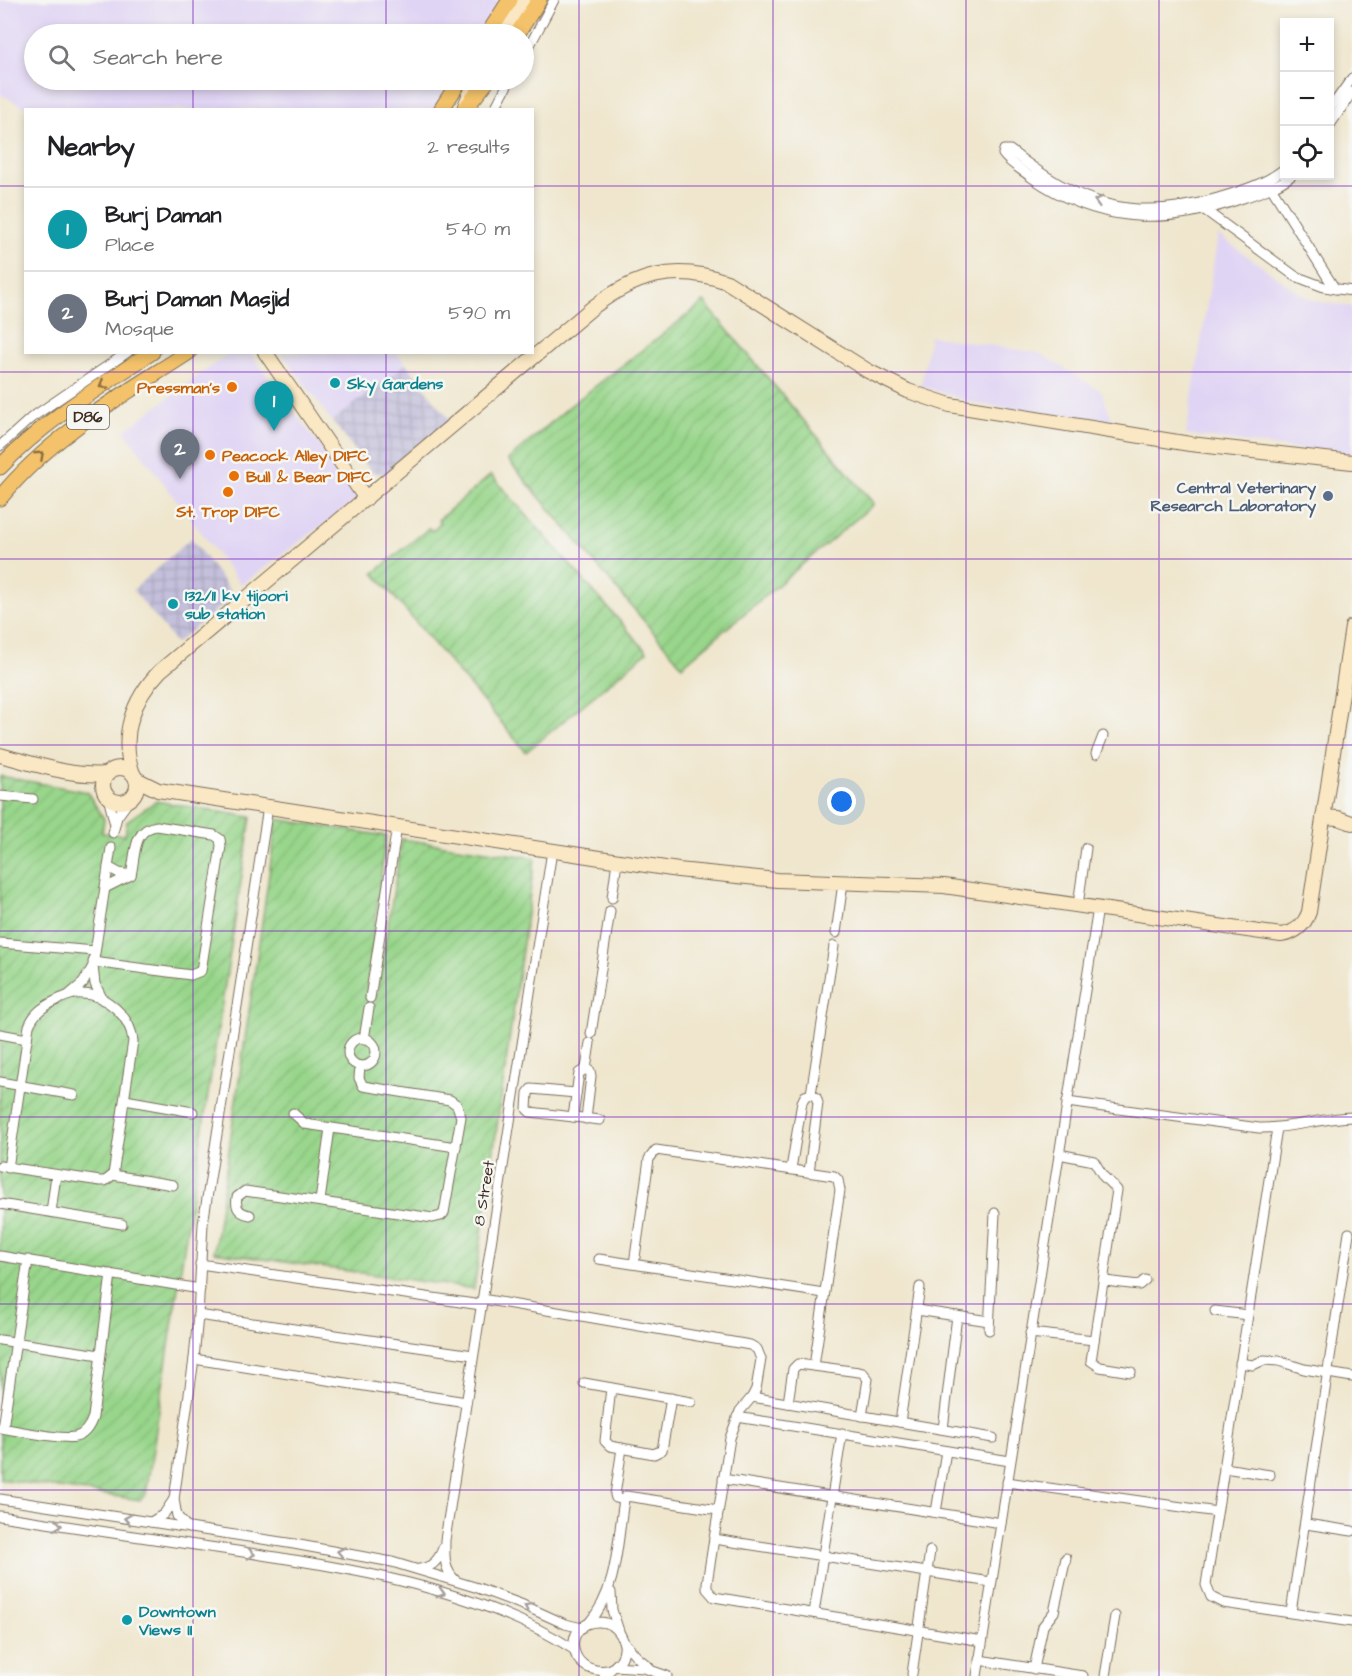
<!DOCTYPE html>
<meta charset="utf-8">
<style>
body{margin:0;font-family:"Architects Daughter",sans-serif;background:#f2f2f2;color:#202124}
.controls{position:absolute;right:18px;top:18px;display:grid;overflow:hidden;border-radius:0px;box-shadow:0 3px 9px #0003}
.controls button{width:54px;height:54px;display:grid;place-items:center;padding:0;border:0;border-bottom:2px solid #e0e0e0;background:#fff;color:#202124;font:30px sans-serif}
.you{position:absolute;left:842px;top:802px;width:21px;height:21px;margin:-15px;border:4px solid #fff;border-radius:50%;background:#1a73e8;box-shadow:0 0 0 9px #1a73e833}
.badge{display:grid;place-items:center;width:39px;height:39px;border-radius:50%;background:#2563eb;color:#fff;font-size:20px;font-weight:700}
.pin{position:absolute;translate:-50% -50px;filter:drop-shadow(0 2px 3px #0008)}
.pin::after{content:'';position:absolute;top:32px;width:21px;height:18px;background:inherit;clip-path:polygon(0 0,100% 0,50% 100%)}
.list{margin:0;padding:0;list-style:none}
h2{display:flex;justify-content:space-between;align-items:center;height:78px;margin:0;padding:0 24px;font-size:26px}
h2 small{font-size:20px;font-weight:400;color:#757577}
.list li{display:grid;grid-template-columns:39px 1fr auto;gap:18px;align-items:center;box-sizing:border-box;height:84px;padding:0 24px;border-top:2px solid #e0e0e0}
.list b{display:block;font-size:22px;white-space:nowrap}
.list p{margin:0;font-size:20px;white-space:nowrap;color:#757577}
.list em{font-size:20px;font-style:normal;color:#757577}
.icon{flex:none;width:33px;height:33px;fill:none;stroke:currentColor;stroke-width:2;stroke-linecap:round;stroke-linejoin:round}
.map{position:relative;flex:none;width:1352px;height:1676px;overflow:hidden}
.search{position:absolute;background:#fff;box-shadow:0 3px 9px #0003;left:24px;top:24px;width:510px;height:66px;display:flex;align-items:center;gap:15px;box-sizing:border-box;padding:0 21px;border-radius:33px;color:#757577;font-size:22px}
.panel{position:absolute;background:#fff;box-shadow:0 3px 9px #0003;left:24px;top:108px;width:510px;height:246px;border-radius:0px}
.map>svg:first-child{display:block}
.built{fill:#e0d4f4}
.industrial{fill:url(#industrial-grid)}
.garden{fill:url(#garden-furrows);stroke:#6a8054;stroke-width:1.5}
.lines{fill:none;stroke-linecap:round;stroke-linejoin:round}
.street-casing{stroke:#7a6c5b;stroke-width:11}
.secondary-casing{stroke:#7a6c5b;stroke-width:16}
.primary-casing{stroke:#7a6c5b;stroke-width:17}
.street{stroke:#fff;stroke-width:9}
.secondary{stroke:#fae7c3;stroke-width:14}
.primary{stroke:#f3c26a;stroke-width:15}
.oneway{stroke:#a79f9a}
.oneway2{stroke:#8e6e40}
.grid{fill:none;stroke:#7b2cbf;stroke-width:1.5;stroke-opacity:0.55}
.culture-dot{fill:#0f9aa8;stroke:#f6f6f2;stroke-width:2}
.food-dot{fill:#e8710a;stroke:#f6f6f2;stroke-width:2}
.service-dot{fill:#5c6f8a;stroke:#f6f6f2;stroke-width:2}
.labels{text-anchor:middle;stroke-width:5;stroke-linejoin:round;paint-order:stroke}
.shield{fill:#f6f6f2;stroke:#73675e;stroke-width:1.5}
.shield-label{font-size:15px;font-weight:bold;fill:#3b2a1e}
.culture-label{font-size:16px;font-weight:bold;fill:#0d838f;stroke:#f6f6f2;text-anchor:start}
.food-label{font-size:16px;font-weight:bold;fill:#c56008;stroke:#f6f6f2;text-anchor:start}
.service-label{font-size:16px;font-weight:bold;fill:#4e5e75;stroke:#f6f6f2;text-anchor:end}
.street-label{font-size:16px;fill:#3b2a1e;stroke:#f6f6f2}
</style>
<div class="map">
<svg width="1352" height="1676" viewBox="0 0 1352 1676">
<defs>
<pattern id="industrial-grid" width="8" height="8" patternUnits="userSpaceOnUse" patternTransform="scale(1.5)"><rect width="8" height="8" fill="#c4c0db"/><path d="M0 4h8M4 0v8" fill="none" stroke="#a9a5bc"/></pattern>
<pattern id="garden-furrows" width="10" height="10" patternUnits="userSpaceOnUse" patternTransform="scale(1.5)"><rect width="10" height="10" fill="#98d68b"/><path d="M-1 1l2-2M0 10L10 0M9 11l2-2" fill="none" stroke="#84b878"/></pattern>
</defs>
<rect width="100%" height="100%" fill="#f6f6f2"/>
<filter id="ink" filterUnits="userSpaceOnUse"><feTurbulence type="fractalNoise" baseFrequency=".0167" numOctaves="2"/><feDisplacementMap in="SourceGraphic" scale="12" xChannelSelector="R" yChannelSelector="G"/><feConvolveMatrix kernelMatrix="1 2 1 2 8 2 1 2 1" color-interpolation-filters="sRGB"/></filter>
<filter id="wash" filterUnits="userSpaceOnUse"><feTurbulence type="fractalNoise" baseFrequency=".008" numOctaves="4" result="noise"/><feDisplacementMap in="SourceGraphic" scale="24" xChannelSelector="R" yChannelSelector="G"/><feGaussianBlur stdDeviation="1.35" result="paint"/><feColorMatrix in="noise" values="0 0 0 0 0 0 0 0 0 0 0 0 0 0 0 0 0 1.4 0 .05"/><feComposite in="paint" operator="in"/></filter>
<g filter="url(#wash)">
<rect width="100%" height="100%" fill="#efe6cd"/>
<g class="built">
<path d="M 0,0 L 520,0 L 498,34 L 34,34 L 34,80 L 469,80 L 449,110 L 28,109 L 0,94 Z"/>
<path d="M 1218,235 L 1302,295 L 1315,301 L 1352,307 L 1352,456 L 1186,435 Z"/>
<path d="M 930,336 L 1039,353 L 1101,391 L 1113,422 L 977,404 L 921,386 Z"/>
<path d="M 229,353 L 250,353 L 359,498 L 241,585 L 124,431 Z"/>
<path d="M 282,353 L 397,353 L 406,364 L 332,421 Z"/>
</g>
<g class="industrial">
<path d="M 406,364 L 452,423 L 386,474 L 372,472 L 332,421 Z"/>
<path d="M 191,538 L 234,596 L 176,643 L 133,590 Z"/>
</g>
<g class="garden">
<path d="M 704,302 L 874,504 L 682,666 L 508,460 L 570,406 Z"/>
<path d="M 491,475 L 647,652 L 526,752 L 374,573 L 429,528 L 432,531 L 440,523 L 438,520 Z"/>
<path d="M 0,776 L 87,792 L 104,819 L 102,833 L 125,835 L 127,821 L 156,801 L 251,817 L 146,1494 L 140,1500 L 0,1479 Z"/>
<path d="M 277,819 L 386,836 L 366,998 L 376,998 L 402,839 L 535,858 L 474,1289 L 214,1252 Z"/>
</g>
</g>
<g filter="url(#ink)">
<g class="lines">
<g class="street-casing">
<g id="street">
<path d="M 524,56 L 554,0"/>
<path d="M 1330,109 L 1352,78"/>
<path d="M 494,110 L 510,80"/>
<path d="M 1330,125 L 1352,92"/>
<path d="M 1284,169 C 1265,184 1241,191 1218,198 C 1131,224 1078,204 1010,150 L 1004,150 L 1003,154 C 1009,163 1022,170 1031,177 C 1097,223 1163,226 1237,200 C 1255,194 1275,188 1291,176"/>
<path d="M 1269,184 L 1335,289"/>
<path d="M 1202,208 L 1295,276 L 1324,287 L 1352,291"/>
<path d="M 0,446 L 31,418 L 128,352"/>
<path d="M 1096,754 L 1103,736"/>
<path d="M 0,796 L 33,799"/>
<path d="M 108,797 L 114,821"/>
<path d="M 113,833 L 117,817 L 130,799"/>
<path d="M 108,867 L 119,873 L 131,875"/>
<path d="M 612,898 L 617,861"/>
<path d="M 1078,905 L 1086,848"/>
<path d="M 836,933 L 843,883"/>
<path d="M 0,943 L 95,951"/>
<path d="M 93,962 L 191,975 L 201,971 L 221,846 L 220,839 L 214,835 L 157,826 C 132,829 136,855 131,875 L 105,888"/>
<path d="M 70,994 L 83,983 L 93,966"/>
<path d="M 370,998 L 397,827"/>
<path d="M 103,1000 L 95,984 L 93,966 L 111,848"/>
<path d="M 0,1034 L 27,1039"/>
<path d="M 591,1034 L 610,911"/>
<circle cx="362" cy="1052" r="14"/>
<path d="M 364,1039 L 369,1008"/>
<path d="M 586,1069 L 590,1043"/>
<path d="M 0,1082 L 74,1095"/>
<path d="M 576,1093 L 531,1089 L 528,1093 L 527,1109 L 530,1112 L 600,1120"/>
<path d="M 811,1094 L 834,946"/>
<path d="M 125,1100 L 193,1112"/>
<path d="M 1067,1102 L 1259,1128 C 1291,1129 1321,1118 1352,1117"/>
<path d="M 293,1113 L 305,1124 L 386,1136"/>
<path d="M 573,1117 L 579,1073 L 586,1069 L 590,1071 L 591,1076 L 586,1119"/>
<path d="M 1277,1128 L 1206,1585 L 1211,1597 L 1223,1603 L 1352,1622"/>
<path d="M 390,1137 L 456,1147"/>
<path d="M 1059,1154 L 1094,1161 L 1103,1176 L 1117,1190 L 1091,1361 L 1100,1367 L 1131,1372"/>
<path d="M 0,1166 L 100,1181 L 105,1181 L 113,1175 L 133,1041 C 131,1017 106,994 82,994 C 72,993 64,997 55,1001 C 43,1007 34,1013 29,1026 L 8,1168"/>
<path d="M 791,1169 L 802,1102 L 805,1096 L 811,1094 L 816,1097 L 818,1103 L 809,1172"/>
<path d="M 113,1175 L 173,1185"/>
<path d="M 320,1201 L 330,1128"/>
<path d="M 0,1204 L 122,1224"/>
<path d="M 51,1212 L 56,1175"/>
<path d="M 250,1215 C 239,1213 235,1208 237,1197 L 245,1191 L 433,1218 L 441,1216 L 444,1213 L 461,1117 L 457,1105 L 450,1100 L 363,1086 L 359,1078 L 360,1066"/>
<path d="M 0,1256 L 200,1289"/>
<path d="M 599,1259 L 824,1293"/>
<path d="M 200,1264 L 481,1305"/>
<path d="M 634,1264 L 649,1159 L 656,1150 L 834,1176 L 838,1180 L 840,1190 L 814,1366"/>
<path d="M 1105,1281 L 1139,1285 L 1145,1280"/>
<path d="M 482,1299 L 750,1345 L 757,1349 L 761,1359 L 756,1389 L 752,1397 L 740,1411 L 730,1438 L 707,1583 L 707,1589 L 714,1597 L 982,1641"/>
<path d="M 917,1310 L 989,1321"/>
<path d="M 1215,1311 L 1248,1315"/>
<path d="M 198,1315 L 473,1355"/>
<path d="M 989,1330 L 995,1213"/>
<path d="M 1030,1333 L 1094,1340"/>
<path d="M 0,1340 L 100,1355"/>
<path d="M 194,1359 L 466,1402"/>
<path d="M 1240,1363 L 1253,1365 L 1264,1360 L 1279,1361 L 1304,1369 L 1352,1377"/>
<path d="M 584,1383 L 691,1402"/>
<path d="M 611,1388 L 605,1441 L 610,1446 L 654,1454 L 662,1450 L 671,1398"/>
<path d="M 752,1397 L 993,1438"/>
<path d="M 788,1403 L 793,1369 L 798,1364 L 859,1372 L 863,1373 L 868,1379 L 862,1416"/>
<path d="M 737,1417 L 1010,1461"/>
<path d="M 900,1422 L 920,1287"/>
<path d="M 0,1428 C 16,1430 61,1440 75,1437 C 85,1435 90,1426 93,1417 L 111,1274"/>
<path d="M 3,1428 L 28,1260"/>
<path d="M 943,1429 L 957,1316"/>
<path d="M 622,1448 L 615,1495 L 616,1498 L 624,1500"/>
<path d="M 1224,1468 L 1270,1475"/>
<path d="M 723,1479 L 1001,1523"/>
<path d="M 1007,1482 L 1217,1512"/>
<path d="M 0,1499 L 294,1544 L 392,1562 L 478,1588 L 523,1605 L 565,1624 L 582,1628"/>
<path d="M 936,1512 L 946,1451"/>
<path d="M 0,1516 C 77,1528 153,1539 230,1550 C 342,1567 477,1587 573,1649"/>
<path d="M 151,1522 L 164,1514 L 174,1499"/>
<path d="M 1306,1524 L 1352,1531"/>
<path d="M 188,1528 L 177,1516 L 174,1499 L 194,1359 L 198,1315 L 203,1224 L 268,807"/>
<path d="M 714,1539 L 991,1582"/>
<path d="M 419,1569 C 432,1568 439,1560 443,1548"/>
<path d="M 455,1580 C 443,1568 445,1556 445,1540 L 552,851"/>
<path d="M 611,1592 L 612,1610 L 619,1631"/>
<path d="M 1291,1612 L 1349,1233"/>
<path d="M 814,1613 L 842,1433"/>
<path d="M 589,1623 C 618,1590 617,1542 624,1500 L 626,1496 L 718,1510"/>
<path d="M 623,1641 L 637,1657 L 649,1667"/>
<path d="M 979,1660 L 1083,1676"/>
<path d="M 615,1666 L 644,1668 L 667,1676"/>
<path d="M 1034,1669 L 1043,1626 L 1054,1612 L 1066,1558"/>
<path d="M 912,1674 L 930,1551"/>
<path d="M 604,1676 C 609,1670 616,1666 621,1659 C 630,1643 618,1622 599,1622 C 562,1621 566,1676 608,1670"/>
<path d="M 977,1676 L 1098,908"/>
<path d="M 1105,1676 L 1115,1616"/>
</g>
</g>
<g class="secondary-casing">
<g id="secondary">
<path d="M 503,34 L 525,0"/>
<path d="M 465,106 L 476,80"/>
<path d="M 265,352 L 366,499"/>
<path d="M 0,755 C 35,764 71,777 108,774"/>
<circle cx="120" cy="785" r="17"/>
<path d="M 133,774 C 119,736 133,699 160,671 L 592,308 C 635,275 675,263 727,282 L 868,371 L 908,391 L 950,405 L 1190,444 L 1352,462"/>
<path d="M 136,779 L 158,790 L 678,870 L 777,880 L 944,886 L 1281,935 C 1295,933 1304,926 1309,912 L 1352,627"/>
<path d="M 1323,817 L 1338,818 L 1352,823"/>
</g>
</g>
<g class="primary-casing">
<g id="primary">
<path d="M 488,34 L 510,0"/>
<path d="M 517,34 L 539,0"/>
<path d="M 441,110 L 460,80"/>
<path d="M 464,110 L 488,80"/>
<path d="M 0,467 C 44,421 98,388 152,352"/>
<path d="M 0,498 C 51,435 122,396 189,352"/>
</g>
</g>
<use href="#street" class="street"/>
<use href="#secondary" class="secondary"/>
<use href="#primary" class="primary"/>
</g>
<defs><path id="oneway-chevron" d="M-2-3.5L2.5 0L-2 3.5" fill="none" stroke-width="1.6" stroke-linecap="round" stroke-linejoin="round" transform="scale(1.5)"/></defs>
<g class="oneway">
<use href="#oneway-chevron" transform="translate(1098 201) rotate(-164)"/>
<use href="#oneway-chevron" transform="translate(128 1519) rotate(-171)"/>
<use href="#oneway-chevron" transform="translate(58 1525) rotate(8)"/>
<use href="#oneway-chevron" transform="translate(341 1552) rotate(-169)"/>
<use href="#oneway-chevron" transform="translate(251 1554) rotate(8)"/>
<use href="#oneway-chevron" transform="translate(441 1593) rotate(16)"/>
<use href="#oneway-chevron" transform="translate(528 1607) rotate(-155)"/>
</g>
<g class="oneway2">
<use href="#oneway-chevron" transform="translate(103 385) rotate(147)"/>
<use href="#oneway-chevron" transform="translate(40 455) rotate(-43)"/>
</g>
</g>
<path class="grid" d="M 193,0 L 193,34M 386,0 L 386,34M 579,0 L 579,1676M 773,0 L 773,1676M 966,0 L 966,1676M 1159,0 L 1159,1676M 193,80 L 193,110M 386,80 L 386,110M 0,186 L 26,186M 532,186 L 1352,186M 193,352 L 193,1676M 386,352 L 386,1676M 0,372 L 1352,372M 0,559 L 1352,559M 0,745 L 1352,745M 0,931 L 1352,931M 0,1117 L 1352,1117M 0,1304 L 1352,1304M 0,1490 L 1352,1490"/>
<g class="culture-dot">
<circle cx="335" cy="383" r="6"/>
<circle cx="173" cy="604" r="6"/>
<circle cx="127" cy="1620" r="6"/>
</g>
<g class="food-dot">
<circle cx="232" cy="387" r="6"/>
<circle cx="210" cy="455" r="6"/>
<circle cx="234" cy="476" r="6"/>
<circle cx="228" cy="492" r="6"/>
</g>
<circle class="service-dot" cx="1328" cy="496" r="6"/>
<g class="labels">
<rect class="shield" x="67" y="405" width="42" height="24" rx="4.5"/>
<g class="shield-label">
<text x="88" y="422">D86</text>
</g>
<g class="culture-label">
<text x="347" y="389">Sky Gardens</text>
<text x="185" y="601">132/11 kv tijoori<tspan x="185" dy="18">sub station</tspan></text>
<text x="139" y="1617">Downtown<tspan x="139" dy="18">Views II</tspan></text>
</g>
<g class="food-label">
<text x="220" y="393" text-anchor="end">Pressman's</text>
<text x="222" y="461">Peacock Alley DIFC</text>
<text x="246" y="482">Bull &amp; Bear DIFC</text>
<text x="228" y="517" text-anchor="middle">St. Trop DIFC</text>
</g>
<g class="service-label">
<text x="1316" y="493">Central Veterinary<tspan x="1316" dy="18">Research Laboratory</tspan></text>
</g>
<g class="street-label">
<text transform="translate(483 1193) rotate(-81)" y="6">8 Street</text>
</g>
</g>
</svg>
<div class="controls">
<button>+</button>
<button>−</button>
<button><svg class="icon" aria-label="locate" viewBox="0 0 24 24"><circle cx="12" cy="12" r="6"/><path d="M12 2v4M12 18v4M2 12h4M18 12h4"/></svg></button>
</div>
<div class="you"></div>
<div class="pin badge" style="left:274px;top:431px;background:#0f9aa8">1</div>
<div class="pin badge" style="left:180px;top:479px;background:#6b7280">2</div>
<div class="search"><svg class="icon" aria-label="search" viewBox="0 0 24 24"><circle cx="10" cy="10" r="6"/><path d="M15 15l6 6"/></svg>Search here</div>
<section class="panel">
<h2>Nearby<small>2 results</small></h2>
<ul class="list">
<li><span class="badge" style="background:#0f9aa8">1</span><div><b>Burj Daman</b><p>Place</p></div><em>540 m</em></li>
<li><span class="badge" style="background:#6b7280">2</span><div><b>Burj Daman Masjid</b><p>Mosque</p></div><em>590 m</em></li>
</ul>
</section>
</div>
